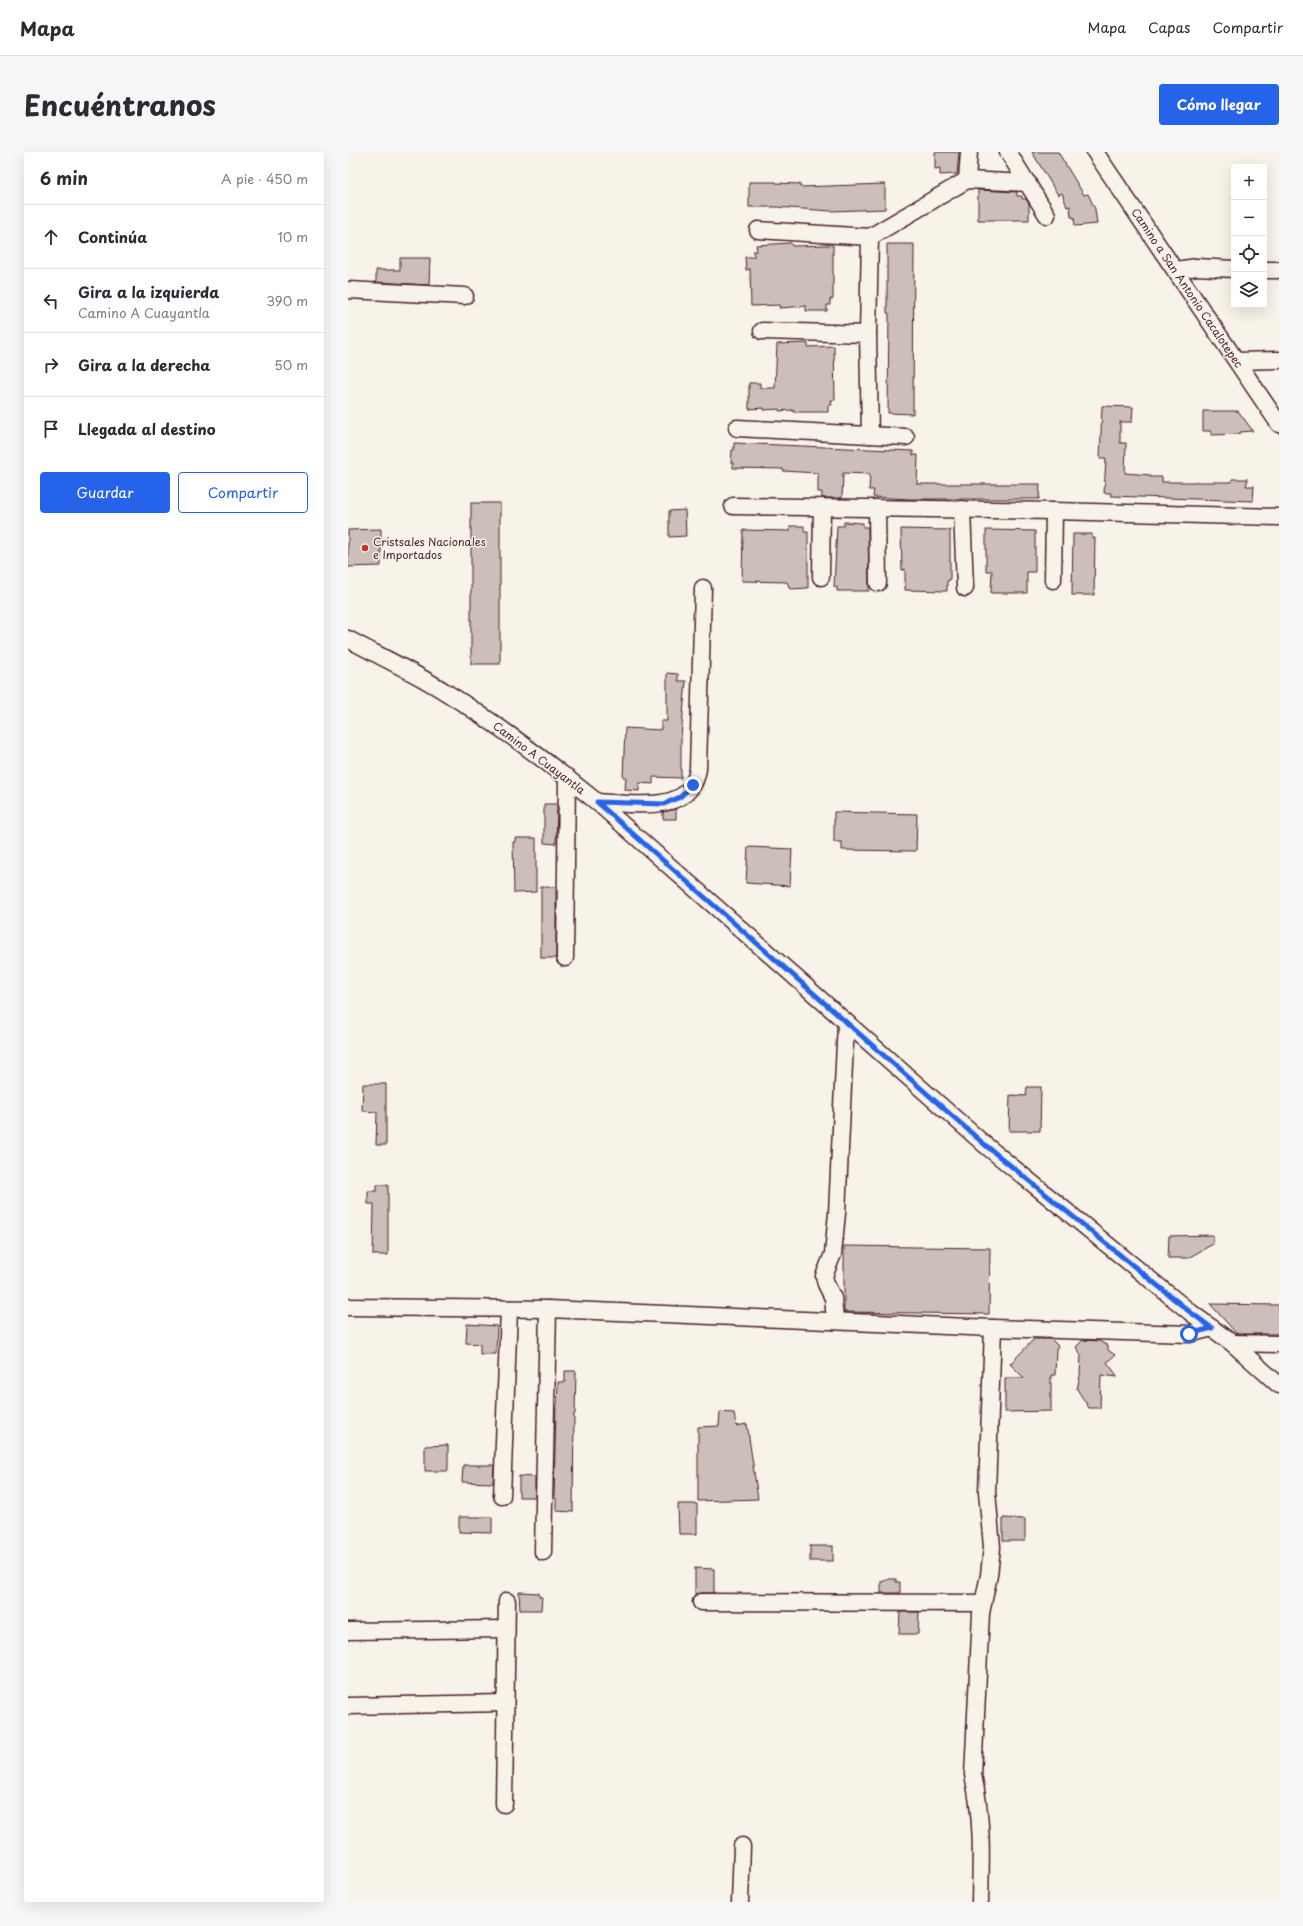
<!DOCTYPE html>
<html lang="es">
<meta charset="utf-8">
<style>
body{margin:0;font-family:"Playpen Sans",sans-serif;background:#f7f7f7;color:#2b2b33}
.controls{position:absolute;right:12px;top:12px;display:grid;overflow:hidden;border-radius:4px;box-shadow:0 4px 16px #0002}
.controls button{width:36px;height:36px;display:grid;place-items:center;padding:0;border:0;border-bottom:1px solid #e1e1e2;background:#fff;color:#2b2b33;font:20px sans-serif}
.stop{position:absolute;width:12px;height:12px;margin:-9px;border:3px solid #2563eb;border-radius:50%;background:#fff}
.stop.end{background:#2563eb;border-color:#fff;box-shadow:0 1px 4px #0008}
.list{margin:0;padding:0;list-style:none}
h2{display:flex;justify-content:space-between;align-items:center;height:52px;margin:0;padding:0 16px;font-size:17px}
h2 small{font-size:13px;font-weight:400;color:#7c7c81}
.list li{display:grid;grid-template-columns:26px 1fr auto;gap:12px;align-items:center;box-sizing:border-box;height:64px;padding:0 16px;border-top:1px solid #e1e1e2}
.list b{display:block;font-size:15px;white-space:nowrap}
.list p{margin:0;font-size:13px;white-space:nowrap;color:#7c7c81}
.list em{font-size:13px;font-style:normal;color:#7c7c81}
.actions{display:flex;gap:8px;padding:12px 16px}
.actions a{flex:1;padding:9px 0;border:1px solid #2563eb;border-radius:4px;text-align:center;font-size:14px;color:#2563eb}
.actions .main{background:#2563eb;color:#fff}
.icon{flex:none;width:22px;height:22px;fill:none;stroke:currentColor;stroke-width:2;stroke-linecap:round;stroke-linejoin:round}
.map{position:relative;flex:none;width:931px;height:1750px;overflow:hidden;border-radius:4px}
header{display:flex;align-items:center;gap:24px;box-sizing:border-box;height:56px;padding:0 20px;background:#fff;border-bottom:1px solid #e1e1e2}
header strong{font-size:19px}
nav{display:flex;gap:22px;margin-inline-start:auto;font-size:14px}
.intro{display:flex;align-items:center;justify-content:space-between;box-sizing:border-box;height:96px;padding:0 24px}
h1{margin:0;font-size:28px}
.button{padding:10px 18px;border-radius:4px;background:#2563eb;color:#fff;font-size:14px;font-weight:700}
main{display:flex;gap:24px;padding:0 24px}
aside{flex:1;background:#fff;border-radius:4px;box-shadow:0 4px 16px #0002}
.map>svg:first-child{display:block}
.building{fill:#ccbfb9;stroke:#4a1f2b}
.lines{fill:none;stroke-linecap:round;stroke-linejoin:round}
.minor-casing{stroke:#4a1f2b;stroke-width:19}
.minor{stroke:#f7f3e8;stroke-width:16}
.route{stroke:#2563eb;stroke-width:5}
.poi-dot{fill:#c8321e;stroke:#f7f3e8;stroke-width:1.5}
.labels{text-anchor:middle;stroke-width:3;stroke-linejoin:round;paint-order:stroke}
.street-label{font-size:11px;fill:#4a1f2b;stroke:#f7f3e8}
.poi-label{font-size:11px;fill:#4a1f2b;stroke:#f7f3e8;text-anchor:start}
</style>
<header>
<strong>Mapa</strong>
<nav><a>Mapa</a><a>Capas</a><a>Compartir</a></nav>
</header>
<div class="intro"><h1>Encuéntranos</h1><a class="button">Cómo llegar</a></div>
<main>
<aside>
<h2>6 min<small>A pie · 450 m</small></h2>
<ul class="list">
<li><svg class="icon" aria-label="ahead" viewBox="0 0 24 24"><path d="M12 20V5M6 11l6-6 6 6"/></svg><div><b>Continúa</b></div><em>10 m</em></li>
<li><svg class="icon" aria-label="left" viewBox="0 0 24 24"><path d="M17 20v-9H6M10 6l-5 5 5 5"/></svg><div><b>Gira a la izquierda</b><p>Camino A Cuayantla</p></div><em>390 m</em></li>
<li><svg class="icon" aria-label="right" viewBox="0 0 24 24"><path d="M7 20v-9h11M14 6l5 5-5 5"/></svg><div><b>Gira a la derecha</b></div><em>50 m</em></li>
<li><svg class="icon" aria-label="arrive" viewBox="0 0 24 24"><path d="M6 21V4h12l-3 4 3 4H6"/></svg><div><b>Llegada al destino</b></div></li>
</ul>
<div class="actions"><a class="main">Guardar</a><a>Compartir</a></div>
</aside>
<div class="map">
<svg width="931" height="1750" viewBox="0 0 931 1750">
<rect width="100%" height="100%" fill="#f7f3e8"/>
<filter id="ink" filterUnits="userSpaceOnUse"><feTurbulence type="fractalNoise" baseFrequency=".025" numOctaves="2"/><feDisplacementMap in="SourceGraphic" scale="8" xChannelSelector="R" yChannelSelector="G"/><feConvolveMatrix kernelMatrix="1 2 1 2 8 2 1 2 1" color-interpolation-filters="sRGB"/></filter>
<g filter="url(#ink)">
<g class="building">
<path d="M 587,0 L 611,0 L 609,22 L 592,23 L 592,16 L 587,17 Z"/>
<path d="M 684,0 L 710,0 L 736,43 L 740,42 L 747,57 L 749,72 L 727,74 L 726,65 L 723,65 L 722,54 L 719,55 L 714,41 L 710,43 Z"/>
<path d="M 401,30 L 428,30 L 428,31 L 452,32 L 452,35 L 537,32 L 537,57 L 483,59 L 428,55 L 401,55 Z"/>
<path d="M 630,38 L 669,40 L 669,44 L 674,44 L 674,47 L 678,47 L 681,52 L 681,68 L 630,68 Z"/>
<path d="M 443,91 L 444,94 L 485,93 L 485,147 L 482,147 L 482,153 L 479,153 L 479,159 L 458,159 L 458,154 L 431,156 L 432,153 L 403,154 L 402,117 L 398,118 L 397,105 L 406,105 L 405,99 L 409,99 L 408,93 Z"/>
<path d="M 539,92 L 566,92 L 565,262 L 540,261 L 541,161 L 539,161 Z"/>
<path d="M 52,106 L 82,106 L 81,133 L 28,130 L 28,118 L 52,118 Z"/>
<path d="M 460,191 L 460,195 L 486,194 L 487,248 L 483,248 L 484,253 L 480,253 L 480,260 L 445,260 L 445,258 L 431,259 L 431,257 L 416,258 L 416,256 L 401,257 L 401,231 L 412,231 L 412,236 L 427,236 L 429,192 Z"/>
<path d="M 754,254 L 785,255 L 784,270 L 772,270 L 772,291 L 778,291 L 777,321 L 802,323 L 802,325 L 814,325 L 814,330 L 884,330 L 884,327 L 900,327 L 898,334 L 906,334 L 905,349 L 763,344 L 763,341 L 756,341 L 758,306 L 752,306 Z"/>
<path d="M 855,259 L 890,259 L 905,279 L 892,280 L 891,282 L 863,283 L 863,279 L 855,279 Z"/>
<path d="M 386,291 L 565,299 L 565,303 L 570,303 L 569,332 L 692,332 L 691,347 L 562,347 L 525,345 L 526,338 L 521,338 L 522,322 L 495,321 L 494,346 L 474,346 L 474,340 L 470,340 L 470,321 L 435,319 L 435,317 L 385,316 L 385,311 L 383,311 L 384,298 L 386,298 Z"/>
<rect x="123" y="351" width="29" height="161"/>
<path d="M 337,358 L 338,384 L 321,385 L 321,359 Z"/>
<path d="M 496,370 L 515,371 L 515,375 L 520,375 L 521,439 L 489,439 L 489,435 L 486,435 L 489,374 L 496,374 Z"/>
<path d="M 442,374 L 456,374 L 456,380 L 460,380 L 460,436 L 442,437 L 439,430 L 394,429 L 395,378 L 442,379 Z"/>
<path d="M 33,377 L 33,414 L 0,415 L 0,378 Z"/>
<path d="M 553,377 L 602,378 L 602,428 L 599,429 L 599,439 L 557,438 L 557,417 L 554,418 Z"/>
<path d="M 638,378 L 687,379 L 687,420 L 679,420 L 679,441 L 643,441 L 644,419 L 638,419 Z"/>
<path d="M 725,382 L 744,382 L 744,386 L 747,386 L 746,443 L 724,443 Z"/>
<path d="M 319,521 L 330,522 L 330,529 L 338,529 L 333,585 L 333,626 L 305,625 L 305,632 L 291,631 L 291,639 L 277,638 L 278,625 L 275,625 L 277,576 L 313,578 L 313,569 L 319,569 Z"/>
<path d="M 196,652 L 209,652 L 208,692 L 196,691 Z"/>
<path d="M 328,657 L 328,667 L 315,667 L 315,660 Z"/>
<path d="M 486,660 L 569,662 L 568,699 L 494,698 L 494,690 L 486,690 Z"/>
<path d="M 167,686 L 188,686 L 188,740 L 166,741 L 165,690 L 167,690 Z"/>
<path d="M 400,695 L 444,697 L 442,734 L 398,731 Z"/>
<rect x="193" y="735" width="15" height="71"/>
<path d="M 15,932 L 38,932 L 38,993 L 28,993 L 29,960 L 14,959 Z"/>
<path d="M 679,935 L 693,935 L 692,979 L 661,979 L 662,943 L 678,944 Z"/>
<path d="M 29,1033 L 40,1033 L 40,1103 L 25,1103 L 26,1052 L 20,1052 L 20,1039 L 29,1039 Z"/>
<path d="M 865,1083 L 865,1092 L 840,1106 L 820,1106 L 821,1084 Z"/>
<path d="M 496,1094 L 642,1096 L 641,1162 L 496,1160 Z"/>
<path d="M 862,1152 L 931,1153 L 931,1182 L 889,1182 Z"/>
<path d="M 119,1172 L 149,1174 L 148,1202 L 132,1202 L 132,1192 L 118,1191 Z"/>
<path d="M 686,1187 L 703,1187 L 710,1194 L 708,1197 L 707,1223 L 703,1223 L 703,1259 L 657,1260 L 657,1226 L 676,1226 L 662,1212 Z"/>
<path d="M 735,1188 L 751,1189 L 760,1194 L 760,1198 L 767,1203 L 759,1210 L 770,1225 L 753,1223 L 752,1256 L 741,1256 L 729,1237 L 732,1224 L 733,1203 L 728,1195 Z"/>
<path d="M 217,1219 L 228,1219 L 227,1262 L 226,1262 L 225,1360 L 208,1359 L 208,1346 L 206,1346 L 208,1253 L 209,1253 L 210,1230 L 217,1230 Z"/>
<path d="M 372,1260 L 386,1261 L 388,1274 L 399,1272 L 410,1347 L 350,1349 L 350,1275 L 371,1274 Z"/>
<path d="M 100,1293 L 100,1319 L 77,1319 L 77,1294 Z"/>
<path d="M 115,1313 L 146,1313 L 145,1331 L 114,1330 Z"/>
<path d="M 171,1324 L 187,1325 L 187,1345 L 171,1345 Z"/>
<path d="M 330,1352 L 349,1352 L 349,1382 L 331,1382 Z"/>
<path d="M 111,1365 L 144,1365 L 144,1381 L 111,1380 Z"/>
<path d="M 655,1366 L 677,1367 L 677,1389 L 655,1389 Z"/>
<rect x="462" y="1394" width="23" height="15"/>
<path d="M 347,1416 L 366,1417 L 366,1441 L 353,1441 L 347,1443 Z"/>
<path d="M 537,1427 L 548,1427 L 548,1430 L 552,1430 L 552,1441 L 533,1441 L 533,1429 L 537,1429 Z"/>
<path d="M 171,1440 L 191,1441 L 191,1445 L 194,1445 L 193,1458 L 172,1458 Z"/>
<path d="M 552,1460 L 571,1460 L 570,1482 L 551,1482 Z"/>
</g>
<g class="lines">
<g class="minor-casing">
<g id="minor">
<path d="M 660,0 L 699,63"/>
<path d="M 747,0 L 931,272"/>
<path d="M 619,28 L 621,0"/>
<path d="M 410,78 L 522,85 L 619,28 L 680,31"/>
<path d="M 828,118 L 849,115 L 886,117"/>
<path d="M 916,118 L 931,118"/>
<path d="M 0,138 L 117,144"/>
<path d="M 414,179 L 520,182"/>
<path d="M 889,209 L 931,208"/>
<path d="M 389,276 L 558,285"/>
<path d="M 522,283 L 520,182 L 522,85"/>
<path d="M 385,354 L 706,359 L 931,365"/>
<path d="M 529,356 L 530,431"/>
<path d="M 614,357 L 617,436"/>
<path d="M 473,425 L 474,355"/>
<path d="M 705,428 L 706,359"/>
<path d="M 0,487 C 33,505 68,521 99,541 C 151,573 201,611 249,650 L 636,992 L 842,1160 L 884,1191 L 931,1233"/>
<path d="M 249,650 C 276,651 330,661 345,632 C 348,628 349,622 350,617 L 355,436"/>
<path d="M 217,806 L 219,625"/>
<path d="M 0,1155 L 200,1157 L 645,1176 L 841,1182 L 864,1176"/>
<path d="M 487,1169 L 485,1146 L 478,1132 L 476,1124 L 485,1102 L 489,1061 L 498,870"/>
<path d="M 884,1191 L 931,1192"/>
<path d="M 154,1344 L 161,1157"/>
<path d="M 195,1400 L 200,1157"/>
<path d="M 353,1450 L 635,1451"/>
<path d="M 0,1479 L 158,1477"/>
<path d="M 0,1554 L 157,1551"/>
<path d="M 156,1652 L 159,1449"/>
<path d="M 392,1750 L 394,1694"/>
<path d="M 632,1750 C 633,1706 635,1667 625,1623 L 633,1461 L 641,1423 L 644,1395 L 639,1340 L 645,1176"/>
</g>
</g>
<use href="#minor" class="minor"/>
</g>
</g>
<g class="lines" filter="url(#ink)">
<path class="route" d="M 345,633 L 332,645 L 316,652 L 249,650 L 636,992 L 842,1160 L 864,1176 L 841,1182"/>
</g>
<circle class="poi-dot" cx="17" cy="396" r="4"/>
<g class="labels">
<g class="street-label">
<text transform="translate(839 136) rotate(56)" y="4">Camino a San Antonio Cacalotepec</text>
<text transform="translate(191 606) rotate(37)" y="4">Camino A Cuayantla</text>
</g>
<g class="poi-label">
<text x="25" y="394">Cristsales Nacionales<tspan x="25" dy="13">e Importados</tspan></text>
</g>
</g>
</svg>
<div class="controls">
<button>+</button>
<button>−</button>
<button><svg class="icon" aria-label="locate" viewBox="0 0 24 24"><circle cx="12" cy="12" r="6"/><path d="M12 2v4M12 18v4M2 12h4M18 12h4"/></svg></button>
<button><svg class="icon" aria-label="layers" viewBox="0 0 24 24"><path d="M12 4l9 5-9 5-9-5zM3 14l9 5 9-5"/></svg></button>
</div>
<div class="stop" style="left:841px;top:1182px"></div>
<div class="stop end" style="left:345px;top:633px"></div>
</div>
</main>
